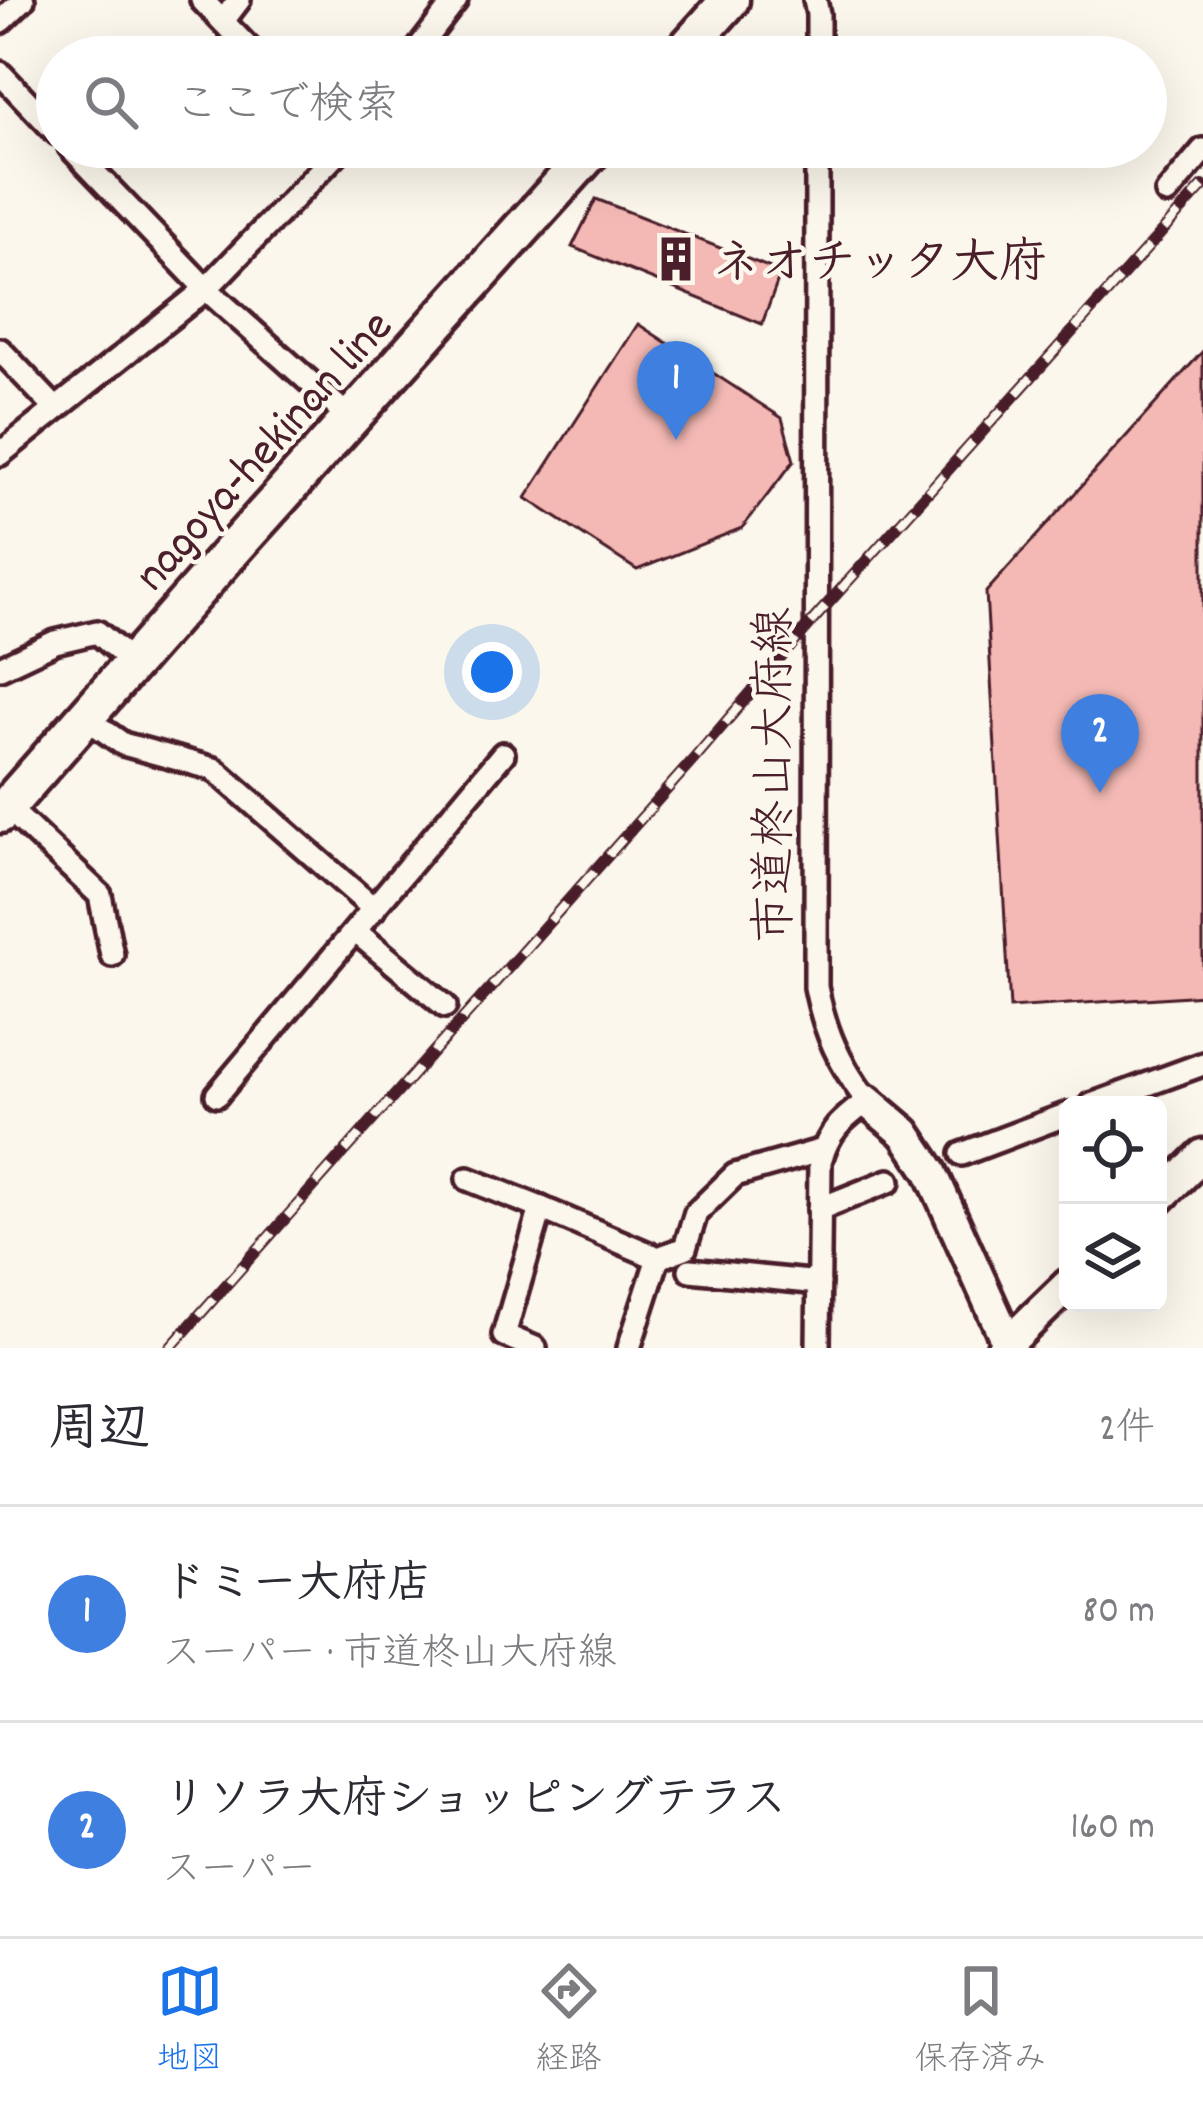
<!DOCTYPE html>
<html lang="ja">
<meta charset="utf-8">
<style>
body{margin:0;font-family:Dekko,"Klee One",sans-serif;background:#f2f2f3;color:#2b2b33}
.controls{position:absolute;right:36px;bottom:36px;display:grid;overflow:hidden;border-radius:18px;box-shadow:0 12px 48px #0002}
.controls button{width:108px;height:108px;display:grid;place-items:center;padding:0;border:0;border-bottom:3px solid #e1e1e2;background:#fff;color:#2b2b33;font:60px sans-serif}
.you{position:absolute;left:492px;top:672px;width:42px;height:42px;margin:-30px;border:9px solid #fff;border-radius:50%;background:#1a73e8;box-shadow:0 0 0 18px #1a73e833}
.badge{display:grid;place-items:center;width:78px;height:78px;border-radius:50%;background:#1a73e8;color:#fff;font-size:39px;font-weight:700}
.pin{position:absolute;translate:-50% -99px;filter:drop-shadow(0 3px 6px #0008)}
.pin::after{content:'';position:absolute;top:63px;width:42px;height:36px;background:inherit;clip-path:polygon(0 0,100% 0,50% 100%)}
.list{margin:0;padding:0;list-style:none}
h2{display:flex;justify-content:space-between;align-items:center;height:156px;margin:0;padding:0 48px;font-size:51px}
h2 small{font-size:39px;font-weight:400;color:#7c7c81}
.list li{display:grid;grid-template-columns:78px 1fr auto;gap:36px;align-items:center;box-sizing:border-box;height:216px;padding:0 48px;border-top:3px solid #e1e1e2}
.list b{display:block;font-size:45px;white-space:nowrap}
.list p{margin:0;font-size:39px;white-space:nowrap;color:#7c7c81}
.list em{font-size:39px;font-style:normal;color:#7c7c81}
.icon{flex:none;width:66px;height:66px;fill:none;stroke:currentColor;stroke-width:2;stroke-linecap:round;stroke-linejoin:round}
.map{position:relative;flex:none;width:1203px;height:1348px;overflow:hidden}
.search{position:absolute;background:#fff;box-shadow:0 12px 48px #0002;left:36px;right:36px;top:36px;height:132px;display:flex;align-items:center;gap:30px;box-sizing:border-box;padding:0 42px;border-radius:66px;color:#7c7c81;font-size:45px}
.sheet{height:588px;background:#fff}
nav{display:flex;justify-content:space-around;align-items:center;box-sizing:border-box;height:168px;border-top:3px solid #e1e1e2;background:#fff;font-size:33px;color:#7c7c81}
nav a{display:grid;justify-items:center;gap:6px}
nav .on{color:#1a73e8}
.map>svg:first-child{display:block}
.building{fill:#f4b9b4;stroke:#4a1f2b;stroke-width:3}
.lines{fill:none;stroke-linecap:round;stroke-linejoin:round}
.street-casing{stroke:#4a1f2b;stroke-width:30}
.secondary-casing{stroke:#4a1f2b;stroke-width:39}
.primary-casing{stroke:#4a1f2b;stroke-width:45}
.street{stroke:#fbf7ec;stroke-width:21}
.secondary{stroke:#fbf7ec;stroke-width:30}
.primary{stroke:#fbf7ec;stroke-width:36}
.rail-casing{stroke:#4a1f2b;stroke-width:12}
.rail{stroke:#fbf7ec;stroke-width:8;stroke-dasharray:22;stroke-linecap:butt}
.labels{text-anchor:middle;stroke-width:9;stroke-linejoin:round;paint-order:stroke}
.poi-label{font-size:48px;font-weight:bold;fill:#4a1f2b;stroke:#fbf7ec;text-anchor:start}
.street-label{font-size:48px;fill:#4a1f2b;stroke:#fbf7ec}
</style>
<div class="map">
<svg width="1203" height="1348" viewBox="0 0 1203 1348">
<rect width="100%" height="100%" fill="#fbf7ec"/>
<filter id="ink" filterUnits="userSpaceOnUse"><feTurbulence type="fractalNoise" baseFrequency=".00833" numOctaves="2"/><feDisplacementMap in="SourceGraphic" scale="24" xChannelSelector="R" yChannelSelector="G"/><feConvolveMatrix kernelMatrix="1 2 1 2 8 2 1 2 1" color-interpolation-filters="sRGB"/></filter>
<g filter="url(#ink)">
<g class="building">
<path d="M 596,199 L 781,272 L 762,324 L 572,247 Z"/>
<path d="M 638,324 L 782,418 L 794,461 L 742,528 L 637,570 L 526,498 Z"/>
<path d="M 1203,351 L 1203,995 L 1010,1008 L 986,592 Z"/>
</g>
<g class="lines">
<g class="street-casing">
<g id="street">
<path d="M 202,0 L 257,57"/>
<path d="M 815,0 L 818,14 L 818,57"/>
<path d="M 223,21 L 239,0"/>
<path d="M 0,22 L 23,0"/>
<path d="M 412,57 L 456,0"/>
<path d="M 0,73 L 57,133"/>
<path d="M 70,147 L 206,289 L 352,420"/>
<path d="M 817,147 L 816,987 C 825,1033 839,1063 867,1101 C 841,1121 830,1129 820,1161 L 818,1348"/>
<path d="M 1167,193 L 1203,150"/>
<path d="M 0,350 L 56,409"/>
<path d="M 0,454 L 206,289 L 343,147"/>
<path d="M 0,668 L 55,642 L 97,632 L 132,662"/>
<path d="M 86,718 L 123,744 L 214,769 L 374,909"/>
<path d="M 7,807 L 100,895 L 112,955"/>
<path d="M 355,931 L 445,1006"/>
<path d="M 217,1095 L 503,754"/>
<path d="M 1091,1105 L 1203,1064"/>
<path d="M 962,1154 L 1068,1114"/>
<path d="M 468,1179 L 541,1208"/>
<path d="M 819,1209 L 889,1181"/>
<path d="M 690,1270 L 819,1283"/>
<path d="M 535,1348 L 504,1335 L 541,1208 L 658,1258 L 685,1248 L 696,1213 L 735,1175 L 823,1150"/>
<path d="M 629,1348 L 658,1258"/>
</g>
</g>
<g class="secondary-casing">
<g id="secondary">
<path d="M 867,1101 L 905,1133 L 931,1172 L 1010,1348"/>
<path d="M 1158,1199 L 1203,1155"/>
<path d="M 1003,1348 L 1068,1285"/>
</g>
</g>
<g class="primary-casing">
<g id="primary">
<path d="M 679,57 L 730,0"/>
<path d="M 0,814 L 235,547 L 595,147"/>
</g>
</g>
<use href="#street" class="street"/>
<use href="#secondary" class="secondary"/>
<use href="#primary" class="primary"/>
<g class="rail-casing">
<path id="rail" d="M 170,1348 L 693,760 L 815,618 L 1203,186"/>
</g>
<use href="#rail" class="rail"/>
</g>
</g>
<defs>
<g id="building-bare" transform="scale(3.6)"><path d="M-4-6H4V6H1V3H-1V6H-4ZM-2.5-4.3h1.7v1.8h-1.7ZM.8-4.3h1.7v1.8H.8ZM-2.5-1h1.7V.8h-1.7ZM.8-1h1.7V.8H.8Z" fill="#4a1f2b" stroke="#fbf7ec" stroke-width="2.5" paint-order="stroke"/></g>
</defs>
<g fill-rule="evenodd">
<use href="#building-bare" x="676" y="259"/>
</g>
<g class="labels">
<g class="poi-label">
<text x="712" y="276">ネオチッタ大府</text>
</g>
<g class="street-label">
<text transform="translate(261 448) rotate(-48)" y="17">nagoya-hekinan line</text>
<text transform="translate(771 775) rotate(-90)" y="17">市道柊山大府線</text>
</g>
</g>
</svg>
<div class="controls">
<button><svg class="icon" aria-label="locate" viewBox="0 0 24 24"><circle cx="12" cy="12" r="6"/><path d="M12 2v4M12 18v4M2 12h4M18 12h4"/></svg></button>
<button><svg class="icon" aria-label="layers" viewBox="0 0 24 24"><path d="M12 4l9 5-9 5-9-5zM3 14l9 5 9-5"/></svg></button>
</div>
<div class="you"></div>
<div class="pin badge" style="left:676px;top:440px;background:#3f7fe0">1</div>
<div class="pin badge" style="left:1100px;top:793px;background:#3f7fe0">2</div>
<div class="search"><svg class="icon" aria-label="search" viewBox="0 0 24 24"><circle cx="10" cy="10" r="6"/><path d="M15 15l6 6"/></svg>ここで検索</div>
</div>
<section class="sheet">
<h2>周辺<small>2件</small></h2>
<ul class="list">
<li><span class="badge" style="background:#3f7fe0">1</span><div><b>ドミー大府店</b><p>スーパー · 市道柊山大府線</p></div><em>80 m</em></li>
<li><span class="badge" style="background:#3f7fe0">2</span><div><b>リソラ大府ショッピングテラス</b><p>スーパー</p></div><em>160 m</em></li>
</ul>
</section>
<nav>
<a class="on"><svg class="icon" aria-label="map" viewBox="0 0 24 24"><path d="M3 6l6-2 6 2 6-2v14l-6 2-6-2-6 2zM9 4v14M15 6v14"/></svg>地図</a>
<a><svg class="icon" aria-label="directions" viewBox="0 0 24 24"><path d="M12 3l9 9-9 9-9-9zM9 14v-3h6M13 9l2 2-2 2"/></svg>経路</a>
<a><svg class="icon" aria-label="saved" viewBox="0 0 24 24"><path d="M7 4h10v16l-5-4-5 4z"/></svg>保存済み</a>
</nav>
